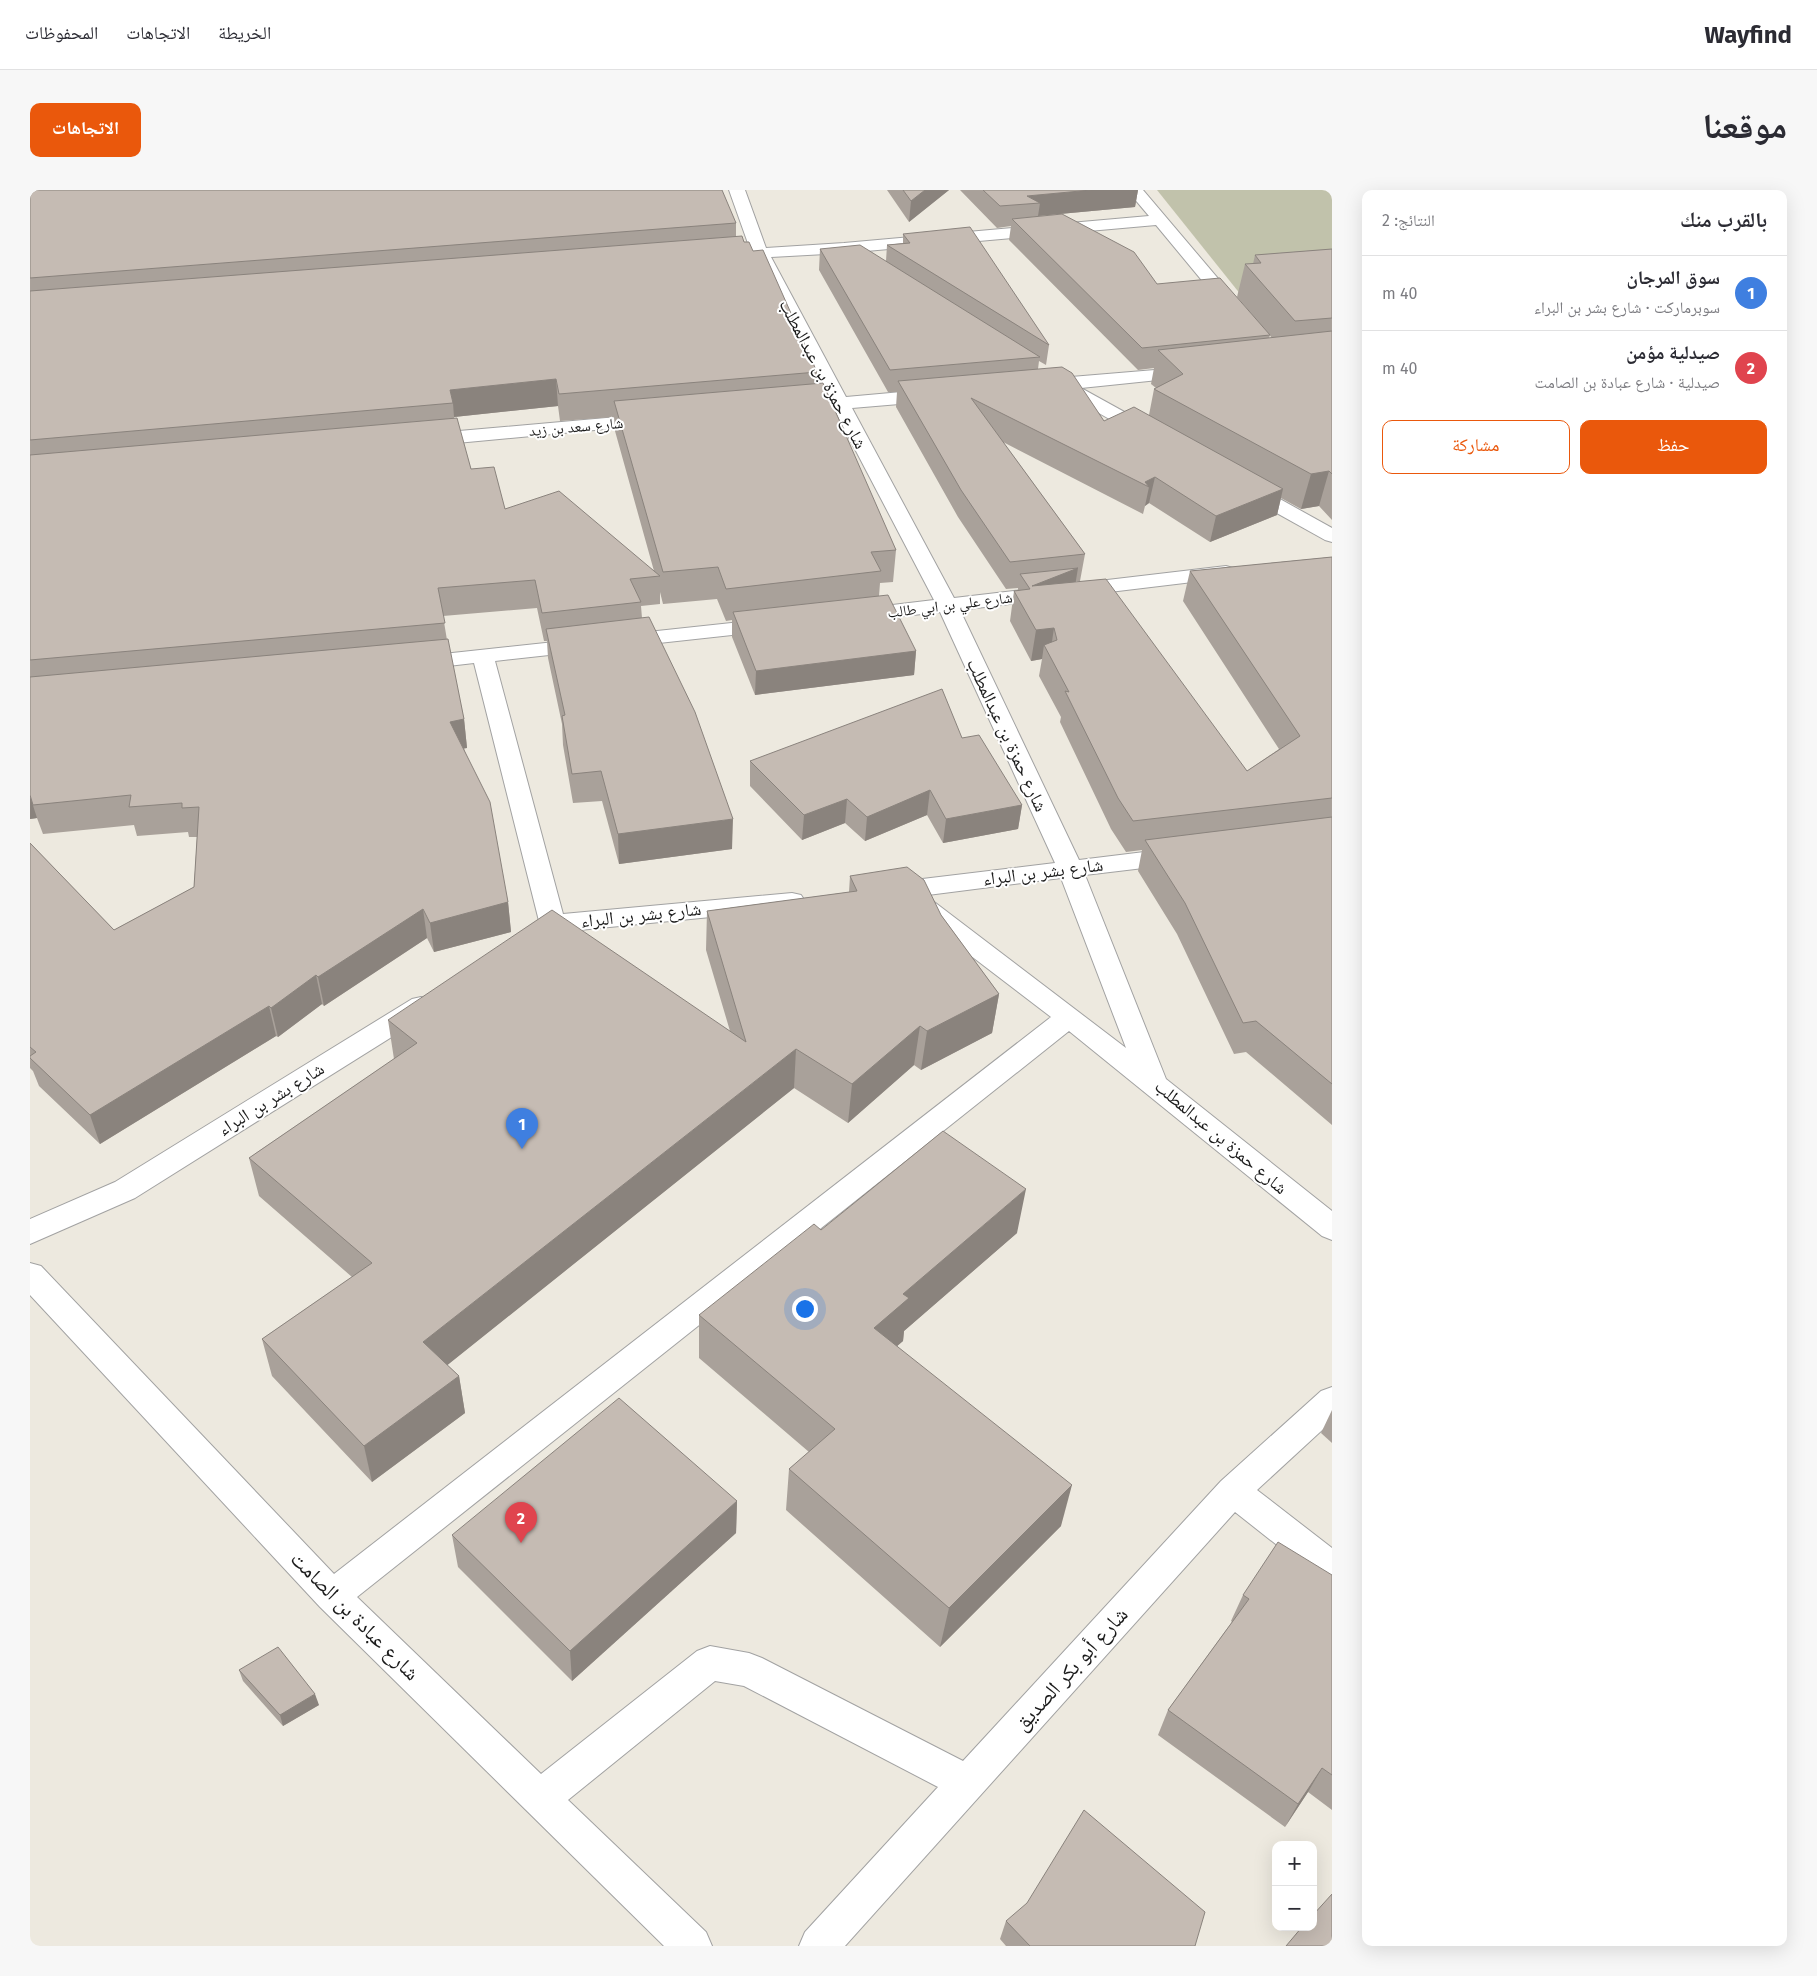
<!DOCTYPE html>
<html lang="ar">
<meta charset="utf-8">
<style>
body{margin:0;font-family:"Fira Sans","Noto Naskh Arabic",sans-serif;background:#f7f7f7;color:#2b2b33;direction:rtl}
.controls{position:absolute;right:15px;bottom:15px;display:grid;overflow:hidden;border-radius:10px;box-shadow:0 5px 20px #0002}
.controls button{width:45px;height:45px;display:grid;place-items:center;padding:0;border:0;border-bottom:1px solid #e1e1e2;background:#fff;color:#2b2b33;font:25px sans-serif}
.you{position:absolute;left:774px;top:1118px;width:18px;height:18px;margin:-12px;border:4px solid #fff;border-radius:50%;background:#1a73e8;box-shadow:0 0 0 8px #1a73e833}
.badge{display:grid;place-items:center;width:32px;height:32px;border-radius:50%;background:#ea580c;color:#fff;font-size:16px;font-weight:700}
.pin{position:absolute;translate:-50% -41px;filter:drop-shadow(0 1px 2px #0008)}
.pin::after{content:'';position:absolute;top:26px;width:18px;height:15px;background:inherit;clip-path:polygon(0 0,100% 0,50% 100%)}
.list{margin:0;padding:0;list-style:none}
h2{display:flex;justify-content:space-between;align-items:center;height:65px;margin:0;padding:0 20px;font-size:21px}
h2 small{font-size:16px;font-weight:400;color:#7c7c81}
.list li{display:grid;grid-template-columns:32px 1fr auto;gap:15px;align-items:center;box-sizing:border-box;height:75px;padding:0 20px;border-top:1px solid #e1e1e2}
.list b{display:block;font-size:19px;white-space:nowrap}
.list p{margin:0;font-size:16px;white-space:nowrap;color:#7c7c81}
.list em{font-size:16px;font-style:normal;color:#7c7c81}
.actions{display:flex;gap:10px;padding:15px 20px}
.actions a{flex:1;padding:11px 0;border:1px solid #ea580c;border-radius:10px;text-align:center;font-size:18px;color:#ea580c}
.actions .main{background:#ea580c;color:#fff}
.map{position:relative;flex:none;width:1302px;height:1756px;overflow:hidden;direction:ltr;border-radius:10px}
header{display:flex;align-items:center;gap:30px;box-sizing:border-box;height:70px;padding:0 25px;background:#fff;border-bottom:1px solid #e1e1e2}
header strong{font-size:24px}
nav{display:flex;gap:28px;margin-inline-start:auto;font-size:18px}
.intro{display:flex;align-items:center;justify-content:space-between;box-sizing:border-box;height:120px;padding:0 30px}
h1{margin:0;font-size:35px}
.button{padding:12px 22px;border-radius:10px;background:#ea580c;color:#fff;font-size:18px;font-weight:700}
main{display:flex;gap:30px;padding:0 30px}
aside{flex:1;background:#fff;border-radius:10px;box-shadow:0 5px 20px #0002}
.map>svg:first-child{display:block}
.construction{fill:#c1c2ab}
.lines{fill:none;stroke-linecap:round;stroke-linejoin:round}
.minor-casing{stroke:#a2a2a2;stroke-width:2}
.minor{fill:#fff;fill-rule:evenodd}
.wall{fill:#a9a19a;fill-rule:evenodd}
.shaded-wall{fill:#8a837d}
.building{fill:#c5bbb3;stroke:#8a837d}
.labels{text-anchor:middle;stroke-width:4;stroke-linejoin:round;paint-order:stroke}
.far-street-label{font-size:15px;fill:#1b1b1b;stroke:#fff}
.street-label{font-size:18px;fill:#1b1b1b;stroke:#fff}
.near-street-label{font-size:21px;fill:#1b1b1b;stroke:#fff}
</style>
<header>
<strong>Wayfind</strong>
<nav><a>الخريطة</a><a>الاتجاهات</a><a>المحفوظات</a></nav>
</header>
<div class="intro"><h1>موقعنا</h1><a class="button">الاتجاهات</a></div>
<main>
<aside>
<h2>بالقرب منك<small>النتائج: 2</small></h2>
<ul class="list">
<li><span class="badge" style="background:#3f7fe0">1</span><div><b>سوق المرجان</b><p>سوبرماركت · شارع بشر بن البراء</p></div><em>40 m</em></li>
<li><span class="badge" style="background:#e0444e">2</span><div><b>صيدلية مؤمن</b><p>صيدلية · شارع عبادة بن الصامت</p></div><em>40 m</em></li>
</ul>
<div class="actions"><a class="main">حفظ</a><a>مشاركة</a></div>
</aside>
<div class="map">
<svg width="1302" height="1756" viewBox="0 0 1302 1756">
<rect width="100%" height="100%" fill="#ede9df"/>
<path class="construction" d="M 1127,0 L 1302,0 L 1302,98 L 1211,105 Z"/>
<g class="lines">
<g class="minor-casing">
<g id="minor">
<path d="M 699,0 L 715,0 L 736,58 L 814,53 L 1119,26 L 1097,0 L 1113,0 L 1213,118 L 1210,122 L 1204,123 L 1198,122 L 1126,35 L 814,63 L 741,67 L 816,207 L 905,199 L 912,201 L 914,205 L 912,209 L 905,211 L 822,218 L 924,408 L 1196,376 L 1203,378 L 1206,382 L 1203,386 L 1196,388 L 930,420 L 1049,670 L 1147,658 L 1156,660 L 1159,666 L 1156,672 L 1147,674 L 1055,685 L 1136,889 L 1302,1021 L 1302,1050 L 1292,1046 L 1039,841 L 327,1407 L 511,1584 L 667,1461 L 680,1456 L 719,1463 L 732,1468 L 933,1571 L 1191,1291 L 1291,1201 L 1302,1197 L 1302,1231 L 1227,1300 L 1302,1358 L 1302,1394 L 1290,1389 L 1205,1322 L 815,1756 L 769,1756 L 775,1742 L 908,1597 L 714,1496 L 685,1491 L 538,1610 L 676,1742 L 682,1756 L 634,1756 L 290,1417 L 0,1105 L 0,1073 L 11,1076 L 304,1384 L 1021,827 L 881,720 L 877,714 L 881,708 L 889,706 L 859,709 L 850,707 L 846,701 L 850,695 L 859,693 L 1025,673 L 910,422 L 829,431 L 821,430 L 818,425 L 821,420 L 829,419 L 904,410 L 804,219 L 766,223 L 759,221 L 757,217 L 759,213 L 798,209 L 725,68 L 708,68 L 706,64 L 708,60 L 720,59 ZM 1031,688 L 1096,858 L 899,708 L 890,706 Z"/>
<path d="M 1161,177 L 1167,178 L 1170,182 L 1167,186 L 1051,198 L 1127,240 L 1129,244 L 1127,248 L 1120,250 L 1113,248 L 1028,200 L 1012,201 L 1006,200 L 1003,196 L 1006,192 L 1029,188 Z"/>
<path d="M 621,224 L 628,226 L 630,230 L 628,234 L 395,256 L 388,254 L 385,250 L 388,246 L 395,244 Z"/>
<path d="M 1216,292 L 1223,294 L 1302,338 L 1302,352 L 1295,350 L 1209,302 L 1206,298 L 1209,294 Z"/>
<path d="M 739,429 L 747,430 L 750,435 L 747,440 L 465,471 L 533,724 L 762,703 L 771,705 L 775,711 L 771,717 L 762,719 L 529,742 C 517,749 510,754 497,750 L 493,744 L 497,738 L 509,731 L 444,473 L 384,480 L 376,478 L 373,473 L 376,468 Z"/>
<path d="M 391,807 L 400,809 L 404,816 L 400,823 L 105,1008 L 0,1054 L 0,1029 L 85,992 L 382,809 Z"/>
</g>
</g>
<use href="#minor" class="minor"/>
</g>
<g class="wall">
<path d="M 0,0 L 706,33 L 706,46 L 714,52 L 723,61 L 787,182 L 787,193 L 866,360 L 863,392 L 850,393 L 849,406 L 886,461 L 884,485 L 725,505 L 702,447 L 702,430 L 696,431 L 687,409 L 633,414 L 630,402 L 630,414 L 611,416 L 612,428 L 702,659 L 589,674 L 572,611 L 543,613 L 533,555 L 532,534 L 518,468 L 517,451 L 514,451 L 507,418 L 413,426 L 417,450 L 434,529 L 437,558 L 434,558 L 478,712 L 481,742 L 404,762 L 397,748 L 294,816 L 292,814 L 248,847 L 246,846 L 70,954 L 9,896 L 3,881 L 0,878 L 0,653 L 84,740 L 164,697 L 167,647 L 159,647 L 158,642 L 107,646 L 104,635 L 13,644 L 7,628 L 0,629 ZM 528,216 L 530,231 L 584,227 L 585,241 L 624,381 L 475,319 L 441,279 L 424,227 Z"/>
<path d="M 857,0 L 919,0 L 879,32 Z"/>
<path d="M 930,0 L 1108,0 L 1105,17 L 1008,26 L 1127,94 L 1240,145 L 1239,148 L 1242,148 L 1207,107 L 1215,74 L 1223,74 L 1225,65 L 1302,59 L 1302,330 L 1289,316 L 1271,319 L 1251,308 L 1247,325 L 1180,352 L 1119,313 L 1115,316 L 1113,324 L 973,252 L 1055,364 L 1050,391 L 1046,391 L 1046,392 L 1217,581 L 1249,559 L 1153,411 L 1160,381 L 1302,367 L 1302,935 L 1216,862 L 1204,864 L 1147,744 L 1108,681 L 1112,660 L 1096,662 L 1081,639 L 1030,532 L 1031,527 L 1009,486 L 1012,469 L 1001,471 L 980,431 L 984,401 L 988,400 L 988,398 L 976,399 L 928,327 L 866,217 L 867,202 L 858,202 L 789,80 L 790,59 L 856,71 L 857,55 L 873,53 L 873,44 L 1019,155 L 1016,175 L 1009,171 L 1008,179 L 1074,231 L 1119,225 L 1124,199 L 1126,198 L 1121,194 L 1124,178 L 1108,180 L 979,50 L 981,36 L 967,38 Z"/>
<path d="M 932,548 L 992,615 L 988,639 L 913,653 L 897,625 L 835,651 L 815,633 L 772,650 L 720,596 L 720,571 Z"/>
<path d="M 820,686 L 911,725 L 969,804 L 962,843 L 891,880 L 884,875 L 818,933 L 764,898 L 417,1175 L 429,1186 L 435,1223 L 342,1292 L 242,1186 L 232,1149 L 322,1087 L 229,1006 L 219,968 L 364,869 L 358,830 L 700,841 L 676,760 L 677,721 L 819,702 Z"/>
<path d="M 791,1040 L 987,1043 L 874,1141 L 873,1151 L 867,1156 L 1031,1336 L 910,1457 L 756,1320 L 759,1279 L 779,1262 L 669,1168 L 669,1125 Z"/>
<path d="M 1302,1220 L 1302,1253 L 1291,1243 Z"/>
<path d="M 707,1311 L 706,1343 L 542,1491 L 428,1377 L 422,1345 Z"/>
<path d="M 1302,1385 L 1302,1620 L 1278,1602 L 1255,1637 L 1128,1545 L 1138,1520 L 1202,1432 L 1201,1431 L 1213,1405 Z"/>
<path d="M 209,1480 L 289,1515 L 253,1536 L 213,1491 Z"/>
<path d="M 976,1731 L 1165,1756 L 976,1756 L 970,1749 Z"/>
</g>
<g class="shaded-wall">
<path d="M 895,0 L 919,0 L 879,32 L 881,11 Z"/>
<path d="M 1061,0 L 1108,0 L 1105,17 L 1008,26 L 1010,13 L 997,6 Z"/>
<path d="M 526,189 L 528,216 L 424,227 L 423,213 L 420,200 Z"/>
<path d="M 1299,281 L 1289,316 L 1271,319 L 1281,284 Z"/>
<path d="M 1125,287 L 1119,313 L 1115,316 L 1119,297 L 1115,292 Z"/>
<path d="M 1253,299 L 1247,325 L 1180,352 L 1186,326 Z"/>
<path d="M 1048,378 L 1043,408 L 1002,396 Z"/>
<path d="M 1024,438 L 1020,465 L 1014,455 L 1012,469 L 1001,471 L 1006,440 Z"/>
<path d="M 886,461 L 884,485 L 725,505 L 726,481 Z"/>
<path d="M 434,529 L 437,558 L 423,561 L 420,532 Z"/>
<path d="M 900,600 L 897,625 L 835,651 L 837,627 Z"/>
<path d="M 0,606 L 7,628 L 0,629 Z"/>
<path d="M 817,609 L 815,633 L 772,650 L 774,625 Z"/>
<path d="M 992,615 L 988,639 L 913,653 L 916,629 Z"/>
<path d="M 703,629 L 702,659 L 589,674 L 588,644 Z"/>
<path d="M 478,712 L 481,742 L 404,762 L 400,733 Z"/>
<path d="M 393,719 L 397,748 L 294,816 L 288,787 Z"/>
<path d="M 286,785 L 292,814 L 248,847 L 241,818 Z"/>
<path d="M 969,804 L 962,843 L 891,880 L 897,841 Z"/>
<path d="M 239,816 L 246,846 L 70,954 L 60,925 Z"/>
<path d="M 890,836 L 884,875 L 818,933 L 822,894 Z"/>
<path d="M 766,859 L 764,898 L 400,1189 L 393,1152 Z"/>
<path d="M 996,999 L 987,1043 L 874,1141 L 873,1151 L 838,1181 L 844,1138 L 873,1104 Z"/>
<path d="M 429,1186 L 435,1223 L 342,1292 L 334,1256 Z"/>
<path d="M 1042,1295 L 1031,1336 L 910,1457 L 919,1418 Z"/>
<path d="M 707,1311 L 706,1343 L 542,1491 L 540,1461 Z"/>
<path d="M 285,1504 L 289,1515 L 253,1536 L 250,1525 Z"/>
<path d="M 1292,1578 L 1278,1602 L 1255,1637 L 1268,1614 Z"/>
</g>
<g class="building">
<path d="M 0,0 L 692,0 L 706,33 L 0,88 Z"/>
<path d="M 873,0 L 895,0 L 881,11 Z"/>
<path d="M 953,0 L 1061,0 L 997,6 L 1010,13 L 970,16 Z"/>
<path d="M 1032,24 L 1104,62 L 1127,94 L 1190,88 L 1240,145 L 1112,158 L 982,29 Z"/>
<path d="M 940,37 L 1019,155 L 857,55 L 880,53 L 873,44 Z"/>
<path d="M 712,46 L 714,52 L 719,52 L 723,61 L 733,60 L 787,182 L 529,204 L 526,189 L 420,200 L 423,213 L 0,250 L 0,101 Z"/>
<path d="M 830,55 L 1010,167 L 860,180 L 790,59 Z"/>
<path d="M 1302,59 L 1302,128 L 1265,131 L 1215,74 L 1231,73 L 1225,65 Z"/>
<path d="M 1302,141 L 1302,284 L 1299,281 L 1281,284 L 1124,199 L 1153,184 L 1128,160 Z"/>
<path d="M 1032,177 L 1042,183 L 1074,231 L 1104,217 L 1253,299 L 1186,326 L 1125,287 L 1115,292 L 1119,297 L 941,208 L 1055,364 L 980,372 L 931,300 L 868,191 Z"/>
<path d="M 793,193 L 866,360 L 841,362 L 851,381 L 696,399 L 688,377 L 633,382 L 584,211 Z"/>
<path d="M 427,228 L 441,279 L 464,277 L 475,319 L 529,301 L 630,386 L 600,389 L 611,412 L 512,423 L 505,390 L 408,398 L 415,433 L 0,470 L 0,265 Z"/>
<path d="M 1302,367 L 1302,608 L 1103,631 L 1088,608 L 1035,501 L 1039,502 L 1014,455 L 1027,450 L 1024,438 L 1006,440 L 984,401 L 1000,399 L 990,384 L 1048,378 L 1002,396 L 1076,389 L 1217,581 L 1270,546 L 1160,381 Z"/>
<path d="M 858,405 L 886,461 L 726,481 L 703,422 Z"/>
<path d="M 619,427 L 665,522 L 703,629 L 588,644 L 571,581 L 542,584 L 532,526 L 535,525 L 516,439 Z"/>
<path d="M 418,449 L 434,529 L 420,532 L 460,612 L 478,712 L 400,733 L 393,719 L 288,787 L 286,785 L 241,818 L 239,816 L 60,925 L 0,868 L 0,866 L 6,862 L 0,857 L 0,653 L 84,740 L 164,697 L 169,617 L 152,618 L 152,613 L 99,617 L 101,605 L 3,615 L 0,605 L 0,487 Z"/>
<path d="M 912,499 L 932,548 L 949,545 L 992,615 L 916,629 L 900,600 L 837,627 L 817,609 L 774,625 L 720,571 Z"/>
<path d="M 1302,627 L 1302,894 L 1226,831 L 1213,833 L 1155,713 L 1115,650 Z"/>
<path d="M 877,677 L 894,690 L 911,725 L 969,804 L 897,841 L 890,836 L 822,894 L 766,859 L 393,1152 L 429,1186 L 334,1256 L 232,1149 L 342,1073 L 219,968 L 387,853 L 358,830 L 522,720 L 716,852 L 677,721 L 827,701 L 820,686 Z"/>
<path d="M 913,941 L 996,999 L 873,1104 L 879,1108 L 844,1138 L 1042,1295 L 919,1418 L 759,1279 L 805,1239 L 669,1125 L 784,1034 L 791,1040 Z"/>
<path d="M 589,1208 L 707,1311 L 540,1461 L 422,1345 Z"/>
<path d="M 1248,1352 L 1302,1385 L 1302,1585 L 1292,1578 L 1268,1614 L 1138,1520 L 1219,1409 L 1213,1405 Z"/>
<path d="M 248,1457 L 285,1504 L 250,1525 L 209,1480 Z"/>
<path d="M 1054,1620 L 1175,1722 L 1165,1756 L 1000,1756 L 976,1731 L 997,1713 Z"/>
<path d="M 1302,1704 L 1302,1756 L 1256,1756 L 1272,1737 L 1283,1737 L 1283,1725 Z"/>
</g>
<g class="labels">
<g class="far-street-label">
<text transform="translate(546 237) rotate(-5)" y="5">شارع سعد بن زيد</text>
<text transform="translate(920 415) rotate(-7)" y="5">شارع علي بن ابي طالب</text>
</g>
<g class="street-label">
<text transform="translate(793 184) rotate(62)" y="6">شارع حمزة بن عبدالمطلب</text>
<text transform="translate(977 545) rotate(65)" y="6">شارع حمزة بن عبدالمطلب</text>
<text transform="translate(1013 682) rotate(-7)" y="6">شارع بشر بن البراء</text>
<text transform="translate(611 725) rotate(-6)" y="6">شارع بشر بن البراء</text>
<text transform="translate(241 909) rotate(-32)" y="6">شارع بشر بن البراء</text>
<text transform="translate(1191 947) rotate(40)" y="6">شارع حمزة بن عبدالمطلب</text>
</g>
<g class="near-street-label">
<text transform="translate(325 1426) rotate(45)" y="7">شارع عبادة بن الصامت</text>
<text transform="translate(1041 1479) rotate(-48)" y="7">شارع أبو بكر الصديق</text>
</g>
</g>
</svg>
<div class="controls">
<button>+</button>
<button>−</button>
</div>
<div class="you"></div>
<div class="pin badge" style="left:492px;top:959px;background:#3f7fe0">1</div>
<div class="pin badge" style="left:491px;top:1353px;background:#e0444e">2</div>
</div>
</main>
